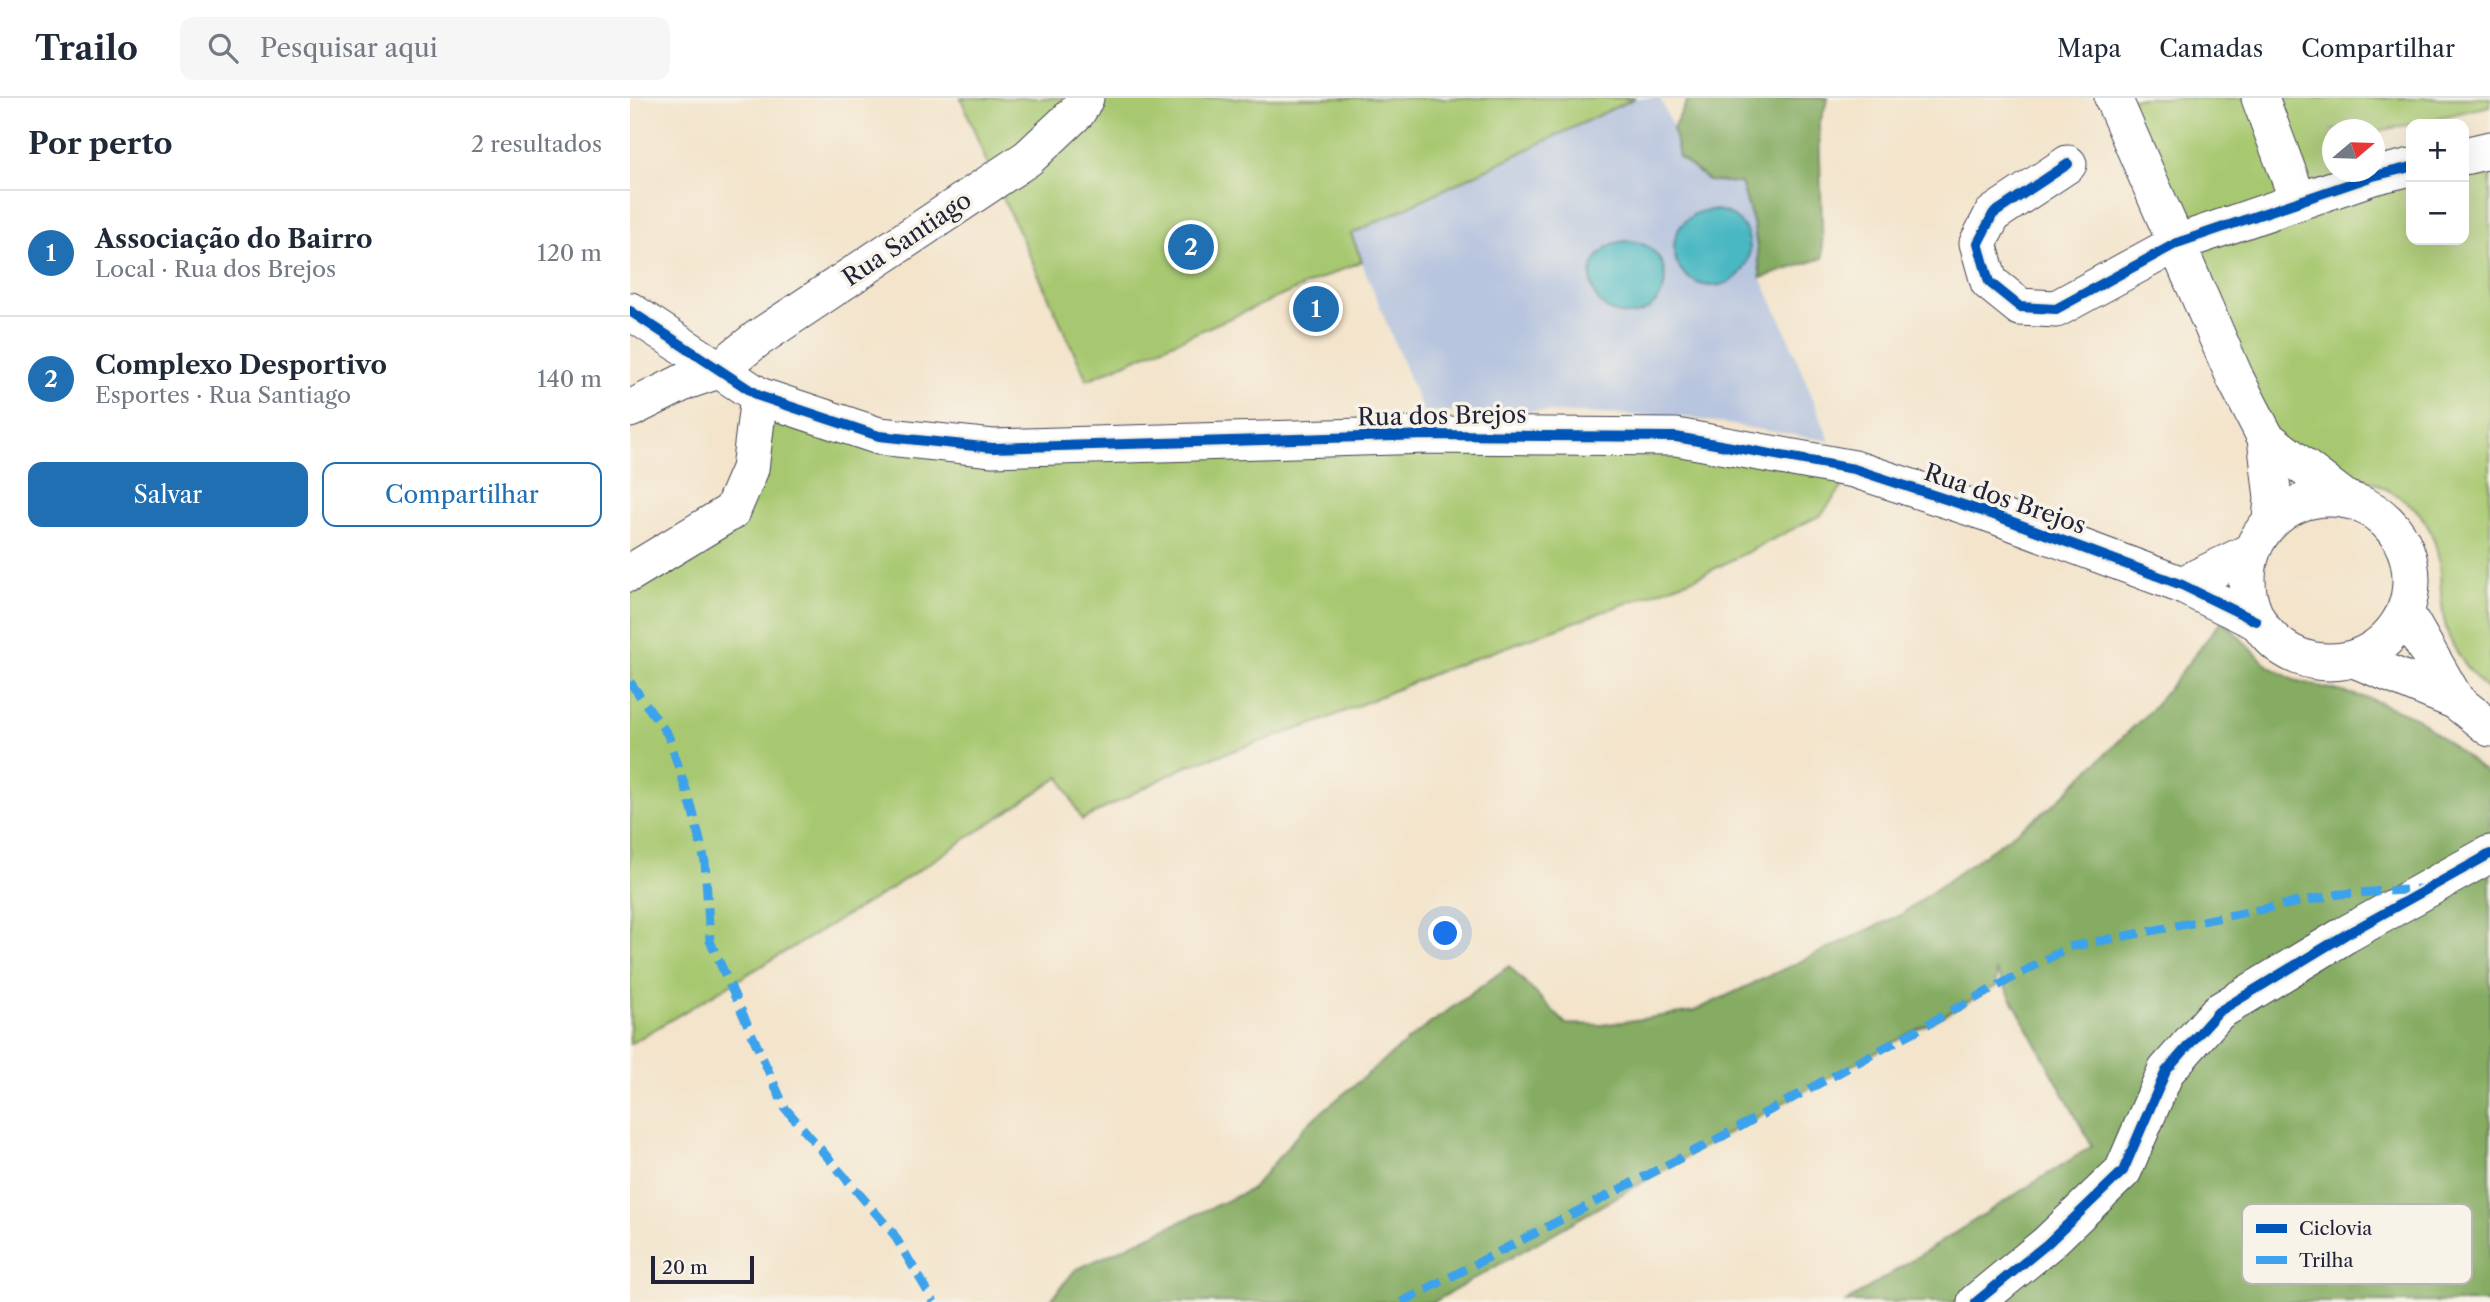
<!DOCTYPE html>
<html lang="pt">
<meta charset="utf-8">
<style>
body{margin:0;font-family:"Libre Caslon Text",serif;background:#f6f6f7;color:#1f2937}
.controls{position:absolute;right:21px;top:21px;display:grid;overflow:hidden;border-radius:14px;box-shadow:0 7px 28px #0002}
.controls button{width:63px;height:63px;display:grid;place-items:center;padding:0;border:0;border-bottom:2px solid #e0e1e3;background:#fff;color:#1f2937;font:35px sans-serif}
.compass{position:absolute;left:1692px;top:21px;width:63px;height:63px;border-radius:50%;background:#fff;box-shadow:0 7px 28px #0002;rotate:71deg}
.scale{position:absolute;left:21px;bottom:18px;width:103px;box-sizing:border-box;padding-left:7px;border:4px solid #22223b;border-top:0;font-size:19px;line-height:24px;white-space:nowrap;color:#22223b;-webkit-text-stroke:5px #f7f3e8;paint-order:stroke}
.you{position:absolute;left:816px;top:836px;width:24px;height:24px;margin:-18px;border:5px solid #fff;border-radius:50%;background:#1a73e8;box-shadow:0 0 0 10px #1a73e833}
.badge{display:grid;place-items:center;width:46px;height:46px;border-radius:50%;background:#1f6fb2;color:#fff;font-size:23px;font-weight:700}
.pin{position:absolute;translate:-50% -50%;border:4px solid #fff;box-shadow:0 2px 7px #0006}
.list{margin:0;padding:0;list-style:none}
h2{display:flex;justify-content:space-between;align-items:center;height:91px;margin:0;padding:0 28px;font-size:30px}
h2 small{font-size:23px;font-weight:400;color:#747a83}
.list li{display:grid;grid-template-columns:46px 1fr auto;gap:21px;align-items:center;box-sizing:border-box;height:126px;padding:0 28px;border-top:2px solid #e0e1e3}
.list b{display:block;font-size:26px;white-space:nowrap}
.list p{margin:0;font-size:23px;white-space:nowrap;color:#747a83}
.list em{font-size:23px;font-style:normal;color:#747a83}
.actions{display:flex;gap:14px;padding:21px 28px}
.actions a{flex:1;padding:16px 0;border:2px solid #1f6fb2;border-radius:14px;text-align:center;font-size:24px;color:#1f6fb2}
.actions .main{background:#1f6fb2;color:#fff}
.icon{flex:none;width:38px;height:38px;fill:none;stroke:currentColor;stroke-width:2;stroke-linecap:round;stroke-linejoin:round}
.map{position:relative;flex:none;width:1860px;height:1204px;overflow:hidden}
header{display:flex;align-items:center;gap:42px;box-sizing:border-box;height:98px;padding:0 35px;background:#fff;border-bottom:2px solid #e0e1e3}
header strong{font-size:33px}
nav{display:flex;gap:38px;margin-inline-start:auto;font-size:24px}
.search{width:490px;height:63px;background:#f6f6f7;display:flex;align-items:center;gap:18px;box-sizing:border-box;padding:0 24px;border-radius:14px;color:#747a83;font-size:26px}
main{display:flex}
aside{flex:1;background:#fff}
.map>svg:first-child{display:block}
.industrial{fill:#b7c5de}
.green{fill:#a7c870;stroke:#647556;stroke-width:2}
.forest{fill:#85ac62;stroke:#54674e;stroke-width:2}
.water{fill:#4ab8c2;stroke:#366d7e;stroke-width:2}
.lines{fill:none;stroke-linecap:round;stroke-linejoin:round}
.minor-casing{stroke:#413f51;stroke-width:39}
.minor{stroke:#fff;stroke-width:37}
.quiet{stroke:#3ea2ec;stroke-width:9;stroke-dasharray:18 9;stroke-linecap:butt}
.cycleway-casing{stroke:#f7f3e8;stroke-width:15}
.cycleway{stroke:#0057b8;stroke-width:10}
.labels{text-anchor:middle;stroke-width:7;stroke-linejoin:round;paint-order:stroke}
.street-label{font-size:24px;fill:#22223b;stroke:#f7f3e8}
.key{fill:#f7f3e8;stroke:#b7b4b4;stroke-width:2}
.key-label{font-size:19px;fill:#22223b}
</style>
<header>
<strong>Trailo</strong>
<div class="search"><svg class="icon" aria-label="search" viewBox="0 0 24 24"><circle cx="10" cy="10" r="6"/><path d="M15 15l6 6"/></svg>Pesquisar aqui</div>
<nav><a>Mapa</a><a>Camadas</a><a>Compartilhar</a></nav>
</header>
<main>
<aside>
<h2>Por perto<small>2 resultados</small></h2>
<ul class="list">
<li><span class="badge">1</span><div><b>Associação do Bairro</b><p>Local · Rua dos Brejos</p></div><em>120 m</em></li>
<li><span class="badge">2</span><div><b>Complexo Desportivo</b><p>Esportes · Rua Santiago</p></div><em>140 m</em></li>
</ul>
<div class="actions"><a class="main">Salvar</a><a>Compartilhar</a></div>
</aside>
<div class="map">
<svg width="1860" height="1204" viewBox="0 0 1860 1204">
<rect width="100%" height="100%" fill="#f7f3e8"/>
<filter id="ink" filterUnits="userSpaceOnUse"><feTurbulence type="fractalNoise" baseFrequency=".0143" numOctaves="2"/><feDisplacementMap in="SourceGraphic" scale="14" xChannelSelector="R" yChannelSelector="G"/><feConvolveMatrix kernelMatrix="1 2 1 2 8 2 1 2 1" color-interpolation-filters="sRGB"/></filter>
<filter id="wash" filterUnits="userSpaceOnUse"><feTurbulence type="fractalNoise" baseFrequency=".00686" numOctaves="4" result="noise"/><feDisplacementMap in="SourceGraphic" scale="28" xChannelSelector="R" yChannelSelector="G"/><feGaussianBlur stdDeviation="1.57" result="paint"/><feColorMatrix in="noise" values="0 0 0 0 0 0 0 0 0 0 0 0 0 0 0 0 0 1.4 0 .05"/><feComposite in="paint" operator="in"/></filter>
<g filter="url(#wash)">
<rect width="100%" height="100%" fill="#f3e4cb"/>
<path class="industrial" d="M 1001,0 L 1030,0 L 1043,30 L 1049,59 L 1079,83 L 1111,84 L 1124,128 L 1131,180 L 1152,224 L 1200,343 L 1054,319 L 892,313 L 793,314 L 720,136 Z"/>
<g class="green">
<path d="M 331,0 L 1005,0 L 721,136 L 732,163 L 457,282 L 360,72 Z"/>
<path d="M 1483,0 L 1860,0 L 1860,8 L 1745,34 L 1702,32 L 1700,44 L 1702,74 L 1781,68 L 1781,142 L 1834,142 L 1834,55 L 1860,48 L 1860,594 C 1843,579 1824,555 1817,533 C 1804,492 1820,453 1789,415 C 1765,386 1673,356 1636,340 Z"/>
<path d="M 161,325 L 249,338 L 1044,351 L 1220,379 L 1191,417 L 1068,479 L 805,575 L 689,624 L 557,668 L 452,722 L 430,679 L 254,795 L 0,946 L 0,475 L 102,413 L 142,327 Z"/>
</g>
<g class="forest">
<path d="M 1059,0 L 1198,0 L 1189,27 L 1193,160 L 1131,180 L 1124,128 L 1111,85 L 1079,83 L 1049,59 L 1043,30 Z"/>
<path d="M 1592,522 L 1637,567 L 1664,582 L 1741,601 L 1787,620 L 1860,678 L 1860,1204 L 1216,1204 L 1462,1048 L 1366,872 L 1367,888 L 1091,1039 L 804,1204 L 419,1204 L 445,1172 L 622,1091 L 676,1027 L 786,936 L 879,868 L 936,926 L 972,927 L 1064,913 L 1270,817 L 1422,708 L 1524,609 Z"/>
</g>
<g class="water">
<circle cx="1082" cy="150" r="38"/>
<circle cx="998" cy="180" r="37"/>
</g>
</g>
<g filter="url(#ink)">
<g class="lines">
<g class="minor-casing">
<g id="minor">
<path d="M 1483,0 L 1606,282 L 1636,340 L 1643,400 L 1641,422"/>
<path d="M 1630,0 L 1668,102"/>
<path d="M 1834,58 L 1860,52"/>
<path d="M 1438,66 L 1363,116 L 1348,145 L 1359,184 L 1390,209 L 1426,211 L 1547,145 L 1743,78 L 1781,69"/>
<path d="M 0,213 L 129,298 L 249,338 L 363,350 L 798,337 L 1046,339 L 1224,371 L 1364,417 L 1552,487 L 1626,523"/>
<path d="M 0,311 L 56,283 L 88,272 L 127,241 L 398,60 L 447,14 L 455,0"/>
<path d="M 1636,340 L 1714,400"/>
<circle cx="1699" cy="482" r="82"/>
<path d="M 0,475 L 102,413 L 120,371 L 129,298"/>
<path d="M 1552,487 L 1620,454"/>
<path d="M 1775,514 L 1826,603"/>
<path d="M 1724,561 L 1826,603 L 1860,630"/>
<path d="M 1346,1204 L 1417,1146 L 1493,1073 L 1536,973 L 1588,914 L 1715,837 L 1860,756"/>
</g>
</g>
<use href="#minor" class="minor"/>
<g class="quiet">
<path d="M 0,584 L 38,637 L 62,710 L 75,764 L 80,843 L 155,1010 L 263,1135 L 304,1204"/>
<path d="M 772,1204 L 1091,1039 L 1439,849 L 1710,796 L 1791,791"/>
</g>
<g class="cycleway-casing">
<g id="cycleway">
<path d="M 1438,66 L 1363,116 L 1348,145 L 1359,184 L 1390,209 L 1426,211 L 1547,145 L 1743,78 L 1781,69"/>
<path d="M 0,213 L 129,298 L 249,338 L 363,350 L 798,337 L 1046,339 L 1224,371 L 1364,417 L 1552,487 L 1626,523"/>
<path d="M 1346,1204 L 1417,1146 L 1493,1073 L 1536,973 L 1588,914 L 1715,837 L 1860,756"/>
</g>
</g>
<use href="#cycleway" class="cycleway"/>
</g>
</g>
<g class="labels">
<g class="street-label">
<text transform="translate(277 141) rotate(-34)" y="8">Rua Santiago</text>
<text transform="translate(812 318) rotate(-1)" y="8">Rua dos Brejos</text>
<text transform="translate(1375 401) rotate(19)" y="8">Rua dos Brejos</text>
</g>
</g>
<rect x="1612" y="1106" width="230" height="80" rx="10" class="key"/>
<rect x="1626" y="1126" width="31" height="9" fill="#0057b8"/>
<rect x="1626" y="1158" width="31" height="8" fill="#3ea2ec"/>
<g class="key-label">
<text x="1669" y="1137">Ciclovia</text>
<text x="1669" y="1169">Trilha</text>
</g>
</svg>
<div class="controls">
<button>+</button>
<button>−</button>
</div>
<svg class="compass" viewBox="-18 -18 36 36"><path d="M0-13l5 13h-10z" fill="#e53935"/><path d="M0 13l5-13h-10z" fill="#747a83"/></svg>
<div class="scale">20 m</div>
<div class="you"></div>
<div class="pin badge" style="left:686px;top:211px">1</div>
<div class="pin badge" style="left:561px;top:149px">2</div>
</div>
</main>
